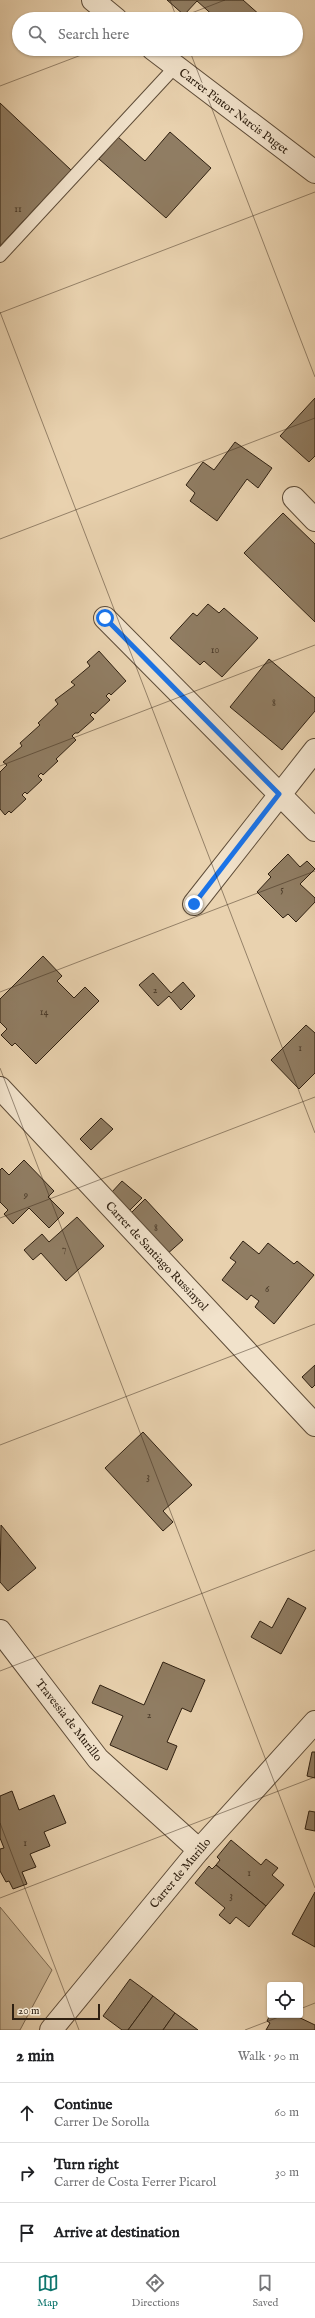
<!DOCTYPE html>
<meta charset="utf-8">
<style>
body{margin:0;font-family:"IM FELL English",serif;background:#f6f6f6;color:#202124}
.controls{position:absolute;right:12px;bottom:12px;display:grid;overflow:hidden;border-radius:4px;box-shadow:0 1px 3px #0004}
.controls button{width:36px;height:36px;display:grid;place-items:center;padding:0;border:0;border-bottom:1px solid #e0e0e0;background:#fff;color:#202124;font:20px sans-serif}
.scale{position:absolute;left:12px;bottom:10px;width:88px;box-sizing:border-box;padding-left:4px;border:2px solid #2f2011;border-top:0;font-size:11px;line-height:14px;white-space:nowrap;color:#2f2011;-webkit-text-stroke:3px #f1e2cb;paint-order:stroke}
.stop{position:absolute;width:12px;height:12px;margin:-9px;border:3px solid #1a73e8;border-radius:50%;background:#fff}
.stop.end{background:#1a73e8;border-color:#fff;box-shadow:0 1px 4px #0008}
.list{margin:0;padding:0;list-style:none}
h2{display:flex;justify-content:space-between;align-items:center;height:52px;margin:0;padding:0 16px;font-size:17px}
h2 small{font-size:13px;font-weight:400;color:#757577}
.list li{display:grid;grid-template-columns:26px 1fr auto;gap:12px;align-items:center;box-sizing:border-box;height:60px;padding:0 16px;border-top:1px solid #e0e0e0}
.list b{display:block;font-size:15px;white-space:nowrap}
.list p{margin:0;font-size:13px;white-space:nowrap;color:#757577}
.list em{font-size:13px;font-style:normal;color:#757577}
.icon{flex:none;width:22px;height:22px;fill:none;stroke:currentColor;stroke-width:2;stroke-linecap:round;stroke-linejoin:round}
.map{position:relative;flex:none;width:315px;height:2030px;overflow:hidden}
.search{position:absolute;background:#fff;box-shadow:0 1px 3px #0004;left:12px;right:12px;top:12px;height:44px;display:flex;align-items:center;gap:10px;box-sizing:border-box;padding:0 14px;border-radius:22px;color:#757577;font-size:15px}
.sheet{height:232px;background:#fff}
nav{display:flex;justify-content:space-around;align-items:center;box-sizing:border-box;height:56px;border-top:1px solid #e0e0e0;background:#fff;font-size:11px;color:#757577}
nav a{display:grid;justify-items:center;gap:2px}
nav .on{color:#0f766e}
.map>svg:first-child{display:block}
.green{fill:#c9b494;stroke:#7c6a52}
.building{fill:#907d63;stroke:#2f2011}
.lines{fill:none;stroke-linecap:round;stroke-linejoin:round}
.lane-casing{stroke:#5e4c38;stroke-width:14}
.street-casing{stroke:#5e4c38;stroke-width:24}
.lane{stroke:#f1e2cb;stroke-width:12}
.street{stroke:#f1e2cb;stroke-width:22}
.route{stroke:#1a73e8;stroke-width:5}
.ticks{fill:none;stroke:#2f2011;stroke-width:1;stroke-opacity:0.45}
.labels{text-anchor:middle;stroke-width:4;stroke-linejoin:round;paint-order:stroke}
.number-label{font-size:10px;fill:#473726}
.street-label{font-size:12px;fill:#2f2011;stroke:#f1e2cb}
</style>
<div class="map">
<svg width="315" height="2030" viewBox="0 0 315 2030">
<rect width="100%" height="100%" fill="#e9d2af"/>
<filter id="stains"><feTurbulence type="fractalNoise" baseFrequency=".005" numOctaves="4"/><feColorMatrix values="0 0 0 0 .2 0 0 0 0 .09 0 0 0 0 .02 0 0 0 .5 -.17"/></filter>
<radialGradient id="worn" r=".72"><stop offset=".6" stop-color="#630" stop-opacity="0"/><stop offset="1" stop-color="#630" stop-opacity=".3"/></radialGradient>
<path class="green" d="M 0,1907 L 52,1970 L 20,2030 L 0,2030 Z"/>
<g class="building">
<path d="M 167,0 L 243,0 L 261,16 L 259,19 L 217,19 L 197,1 L 184,15 Z"/>
<path d="M 0,103 L 71,170 L 0,246 Z"/>
<path d="M 170,132 L 211,168 L 166,218 L 99,159 L 118,137 L 145,161 Z"/>
<path d="M 315,398 L 315,456 L 309,462 L 280,436 Z"/>
<path d="M 235,442 L 272,468 L 258,488 L 247,479 L 217,521 L 190,501 L 195,493 L 186,485 L 203,462 L 214,470 Z"/>
<path d="M 283,513 L 315,544 L 315,622 L 244,553 Z"/>
<path d="M 208,604 L 219,613 L 224,608 L 258,638 L 222,677 L 204,661 L 200,665 L 170,638 L 193,613 L 197,616 Z"/>
<path d="M 99,651 L 126,681 L 111,695 L 109,693 L 106,696 L 110,700 L 95,714 L 93,712 L 90,715 L 94,719 L 78,733 L 75,733 L 72,736 L 76,740 L 56,759 L 58,761 L 43,775 L 41,773 L 38,776 L 42,780 L 27,794 L 25,792 L 22,795 L 26,799 L 11,813 L 9,811 L 5,815 L 0,809 L 0,772 L 7,765 L 3,762 L 22,746 L 20,743 L 40,725 L 38,723 L 58,704 L 55,700 L 75,685 L 71,682 L 90,666 L 87,662 Z"/>
<path d="M 269,659 L 315,698 L 315,711 L 282,750 L 230,707 Z"/>
<path d="M 288,854 L 300,867 L 307,861 L 315,869 L 300,884 L 315,898 L 315,902 L 296,922 L 288,914 L 283,918 L 257,892 L 271,877 L 268,874 Z"/>
<path d="M 43,956 L 62,976 L 57,981 L 74,998 L 85,987 L 99,1001 L 36,1064 L 15,1043 L 12,1046 L 1,1035 L 7,1029 L 0,1022 L 0,999 Z"/>
<path d="M 153,973 L 171,993 L 183,982 L 195,996 L 181,1010 L 169,996 L 158,1006 L 139,985 Z"/>
<path d="M 306,1025 L 315,1033 L 315,1073 L 299,1089 L 271,1060 Z"/>
<path d="M 101,1118 L 113,1129 L 91,1150 L 80,1139 Z"/>
<path d="M 24,1160 L 54,1191 L 48,1197 L 64,1213 L 49,1228 L 29,1208 L 13,1224 L 4,1214 L 8,1210 L 0,1202 L 0,1170 L 2,1168 L 9,1175 Z"/>
<path d="M 122,1181 L 142,1198 L 130,1210 L 111,1193 Z"/>
<path d="M 145,1199 L 183,1240 L 166,1255 L 129,1215 Z"/>
<path d="M 77,1217 L 104,1246 L 66,1281 L 41,1253 L 33,1260 L 24,1250 L 42,1234 L 49,1242 Z"/>
<path d="M 243,1241 L 259,1254 L 268,1243 L 294,1264 L 297,1261 L 314,1275 L 274,1324 L 255,1307 L 259,1301 L 251,1295 L 247,1300 L 222,1280 L 236,1262 L 230,1258 Z"/>
<path d="M 315,1365 L 315,1385 L 312,1388 L 302,1377 Z"/>
<path d="M 143,1432 L 192,1485 L 163,1511 L 173,1522 L 163,1531 L 105,1468 Z"/>
<path d="M 1,1525 L 36,1568 L 8,1591 L 0,1582 Z"/>
<path d="M 288,1598 L 306,1608 L 281,1654 L 251,1637 L 260,1621 L 272,1628 Z"/>
<path d="M 163,1662 L 205,1680 L 191,1712 L 182,1708 L 167,1742 L 177,1746 L 167,1770 L 110,1745 L 123,1716 L 92,1703 L 100,1685 L 144,1705 Z"/>
<path d="M 312,1752 L 315,1752 L 315,1778 L 307,1776 Z"/>
<path d="M 12,1791 L 19,1810 L 54,1795 L 66,1823 L 44,1832 L 50,1846 L 30,1854 L 36,1867 L 22,1872 L 27,1884 L 13,1889 L 9,1881 L 6,1882 L 0,1871 L 0,1849 L 4,1848 L 0,1838 L 0,1796 Z"/>
<path d="M 309,1811 L 315,1812 L 315,1831 L 305,1829 Z"/>
<path d="M 231,1840 L 261,1865 L 266,1859 L 278,1868 L 272,1875 L 284,1885 L 266,1906 L 216,1865 L 220,1860 L 217,1857 Z"/>
<path d="M 216,1865 L 266,1906 L 249,1927 L 236,1917 L 230,1924 L 219,1915 L 225,1908 L 195,1883 L 209,1866 L 212,1869 Z"/>
<path d="M 315,1892 L 315,1947 L 292,1934 Z"/>
<path d="M 130,1979 L 153,1996 L 128,2030 L 122,2030 L 103,2016 Z"/>
<path d="M 153,1996 L 175,2013 L 163,2030 L 128,2030 Z"/>
<path d="M 175,2013 L 198,2030 L 163,2030 Z"/>
<path d="M 270,2015 L 294,2015 L 315,2025 L 315,2030 L 266,2030 L 270,2023 L 267,2021 Z"/>
</g>
<g class="lines">
<g class="lane-casing">
<path id="lane" d="M 0,256 L 175,67"/>
</g>
<g class="street-casing">
<g id="street">
<path d="M 93,0 L 116,19"/>
<path d="M 153,49 L 315,172"/>
<path d="M 294,498 L 315,520"/>
<path d="M 105,618 L 315,830"/>
<path d="M 194,904 L 315,750"/>
<path d="M 0,1088 L 315,1425"/>
<path d="M 0,1631 L 98,1759 L 199,1850"/>
<path d="M 51,2030 L 199,1850 L 315,1722"/>
</g>
</g>
<use href="#lane" class="lane"/>
<use href="#street" class="street"/>
</g>
<g class="lines">
<path class="route" d="M 105,618 L 279,794 L 194,904"/>
</g>
<path class="ticks" d="M 170,0 L 177,19M 176,19 L 225,0M 189,49 L 315,377M 0,86 L 97,49M 0,312 L 315,1133M 0,313 L 315,192M 0,539 L 315,418M 0,766 L 315,645M 0,992 L 315,871M 0,1068 L 315,1888M 0,1218 L 315,1097M 0,1445 L 315,1324M 0,1671 L 315,1550M 0,1823 L 79,2030M 0,1898 L 315,1777M 300,2009 L 315,2003M 245,2030 L 284,2015"/>
<g class="labels">
<g class="number-label">
<text x="18" y="212">11</text>
<text x="215" y="653">10</text>
<text x="274" y="706">8</text>
<text x="282" y="892">5</text>
<text x="155" y="993">2</text>
<text x="44" y="1015">14</text>
<text x="300" y="1051">1</text>
<text x="26" y="1198">9</text>
<text x="156" y="1231">8</text>
<text x="64" y="1252">7</text>
<text x="267" y="1292">6</text>
<text x="148" y="1480">3</text>
<text x="149" y="1718">2</text>
<text x="25" y="1846">1</text>
<text x="249" y="1876">1</text>
<text x="231" y="1899">3</text>
</g>
<g class="street-label">
<text transform="translate(234 111) rotate(37)" y="4">Carrer Pintor Narcis Puget</text>
<text transform="translate(157 1256) rotate(47)" y="4">Carrer de Santiago Russinyol</text>
<text transform="translate(69 1720) rotate(52)" y="4">Travessia de Murillo</text>
<text transform="translate(180 1873) rotate(-50)" y="4">Carrer de Murillo</text>
</g>
</g>
<rect width="100%" height="100%" filter="url(#stains)"/>
<rect width="100%" height="100%" fill="url(#worn)"/>
</svg>
<div class="controls">
<button><svg class="icon" aria-label="locate" viewBox="0 0 24 24"><circle cx="12" cy="12" r="6"/><path d="M12 2v4M12 18v4M2 12h4M18 12h4"/></svg></button>
</div>
<div class="scale">20 m</div>
<div class="stop" style="left:105px;top:618px"></div>
<div class="stop end" style="left:194px;top:904px"></div>
<div class="search"><svg class="icon" aria-label="search" viewBox="0 0 24 24"><circle cx="10" cy="10" r="6"/><path d="M15 15l6 6"/></svg>Search here</div>
</div>
<section class="sheet">
<h2>2 min<small>Walk · 90 m</small></h2>
<ul class="list">
<li><svg class="icon" aria-label="ahead" viewBox="0 0 24 24"><path d="M12 20V5M6 11l6-6 6 6"/></svg><div><b>Continue</b><p>Carrer De Sorolla</p></div><em>60 m</em></li>
<li><svg class="icon" aria-label="right" viewBox="0 0 24 24"><path d="M7 20v-9h11M14 6l5 5-5 5"/></svg><div><b>Turn right</b><p>Carrer de Costa Ferrer Picarol</p></div><em>30 m</em></li>
<li><svg class="icon" aria-label="arrive" viewBox="0 0 24 24"><path d="M6 21V4h12l-3 4 3 4H6"/></svg><div><b>Arrive at destination</b></div></li>
</ul>
</section>
<nav>
<a class="on"><svg class="icon" aria-label="map" viewBox="0 0 24 24"><path d="M3 6l6-2 6 2 6-2v14l-6 2-6-2-6 2zM9 4v14M15 6v14"/></svg>Map</a>
<a><svg class="icon" aria-label="directions" viewBox="0 0 24 24"><path d="M12 3l9 9-9 9-9-9zM9 14v-3h6M13 9l2 2-2 2"/></svg>Directions</a>
<a><svg class="icon" aria-label="saved" viewBox="0 0 24 24"><path d="M7 4h10v16l-5-4-5 4z"/></svg>Saved</a>
</nav>
